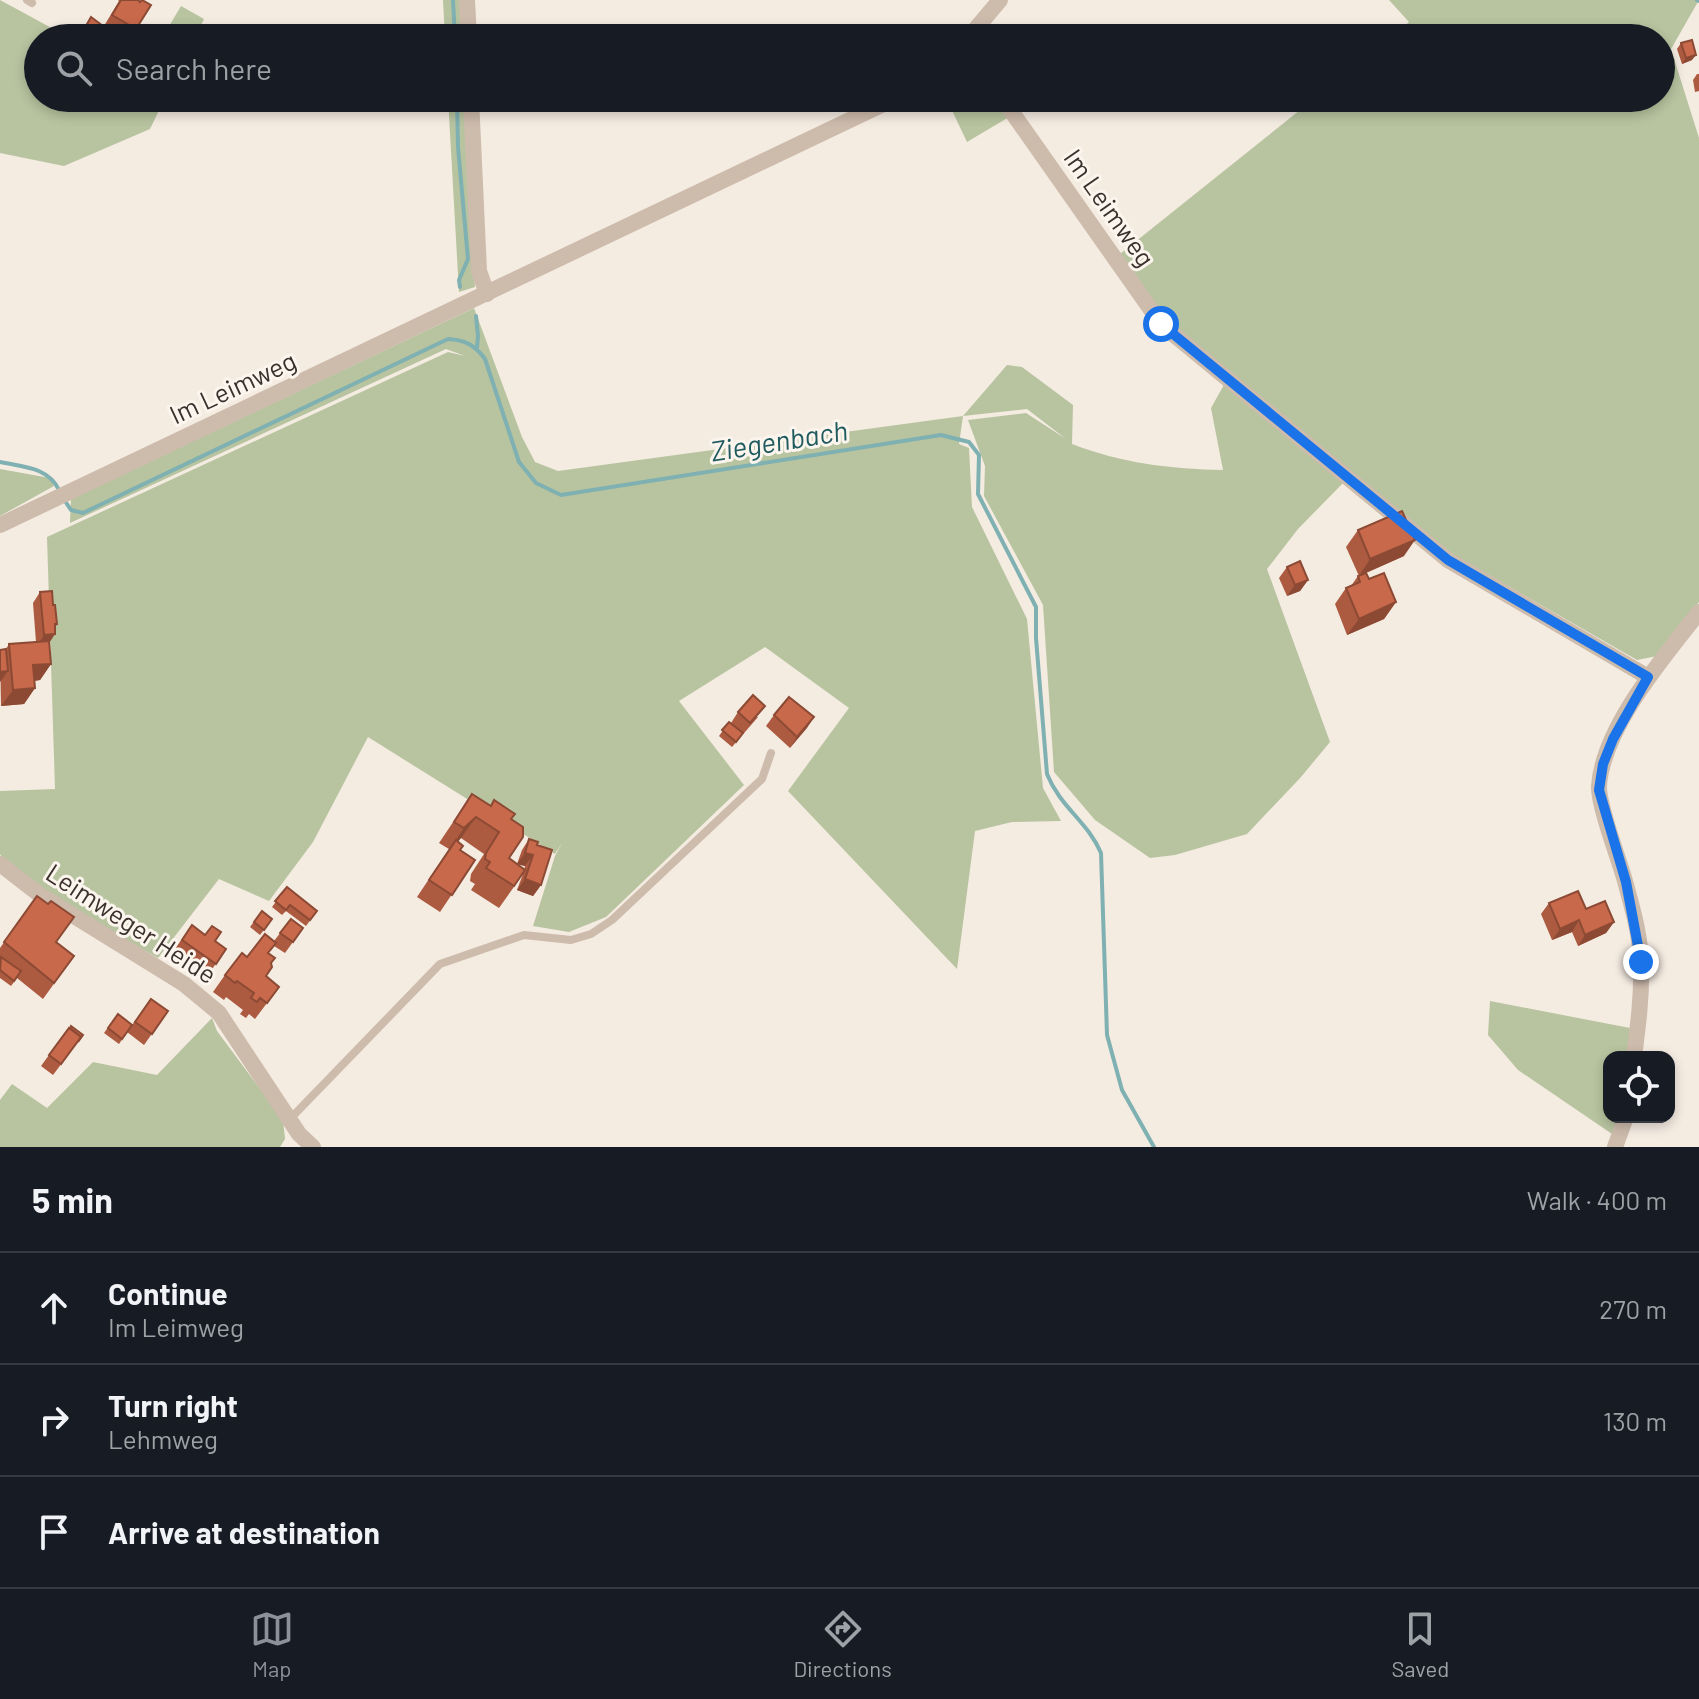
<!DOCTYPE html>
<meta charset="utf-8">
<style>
body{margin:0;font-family:Barlow,sans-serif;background:#20242c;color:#f1f3f6}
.controls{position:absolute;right:24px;bottom:24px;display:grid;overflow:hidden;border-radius:16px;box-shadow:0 4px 12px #0003}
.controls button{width:72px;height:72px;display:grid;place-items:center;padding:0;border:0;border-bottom:2px solid #363941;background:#171b24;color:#f1f3f6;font:40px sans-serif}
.stop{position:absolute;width:24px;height:24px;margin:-18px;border:6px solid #1a73e8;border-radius:50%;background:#fff}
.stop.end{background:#1a73e8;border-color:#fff;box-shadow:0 2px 8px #0008}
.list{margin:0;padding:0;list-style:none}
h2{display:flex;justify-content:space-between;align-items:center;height:104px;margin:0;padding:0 32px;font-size:34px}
h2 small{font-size:26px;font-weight:400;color:#9ea1a6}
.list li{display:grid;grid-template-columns:52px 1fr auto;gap:24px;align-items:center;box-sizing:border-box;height:112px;padding:0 32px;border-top:2px solid #363941}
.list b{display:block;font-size:30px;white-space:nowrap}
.list p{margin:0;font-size:26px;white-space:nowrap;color:#9ea1a6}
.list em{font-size:26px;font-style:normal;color:#9ea1a6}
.icon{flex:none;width:44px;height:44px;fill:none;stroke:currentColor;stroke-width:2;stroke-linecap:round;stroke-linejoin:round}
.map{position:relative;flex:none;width:1699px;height:1147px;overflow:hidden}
.search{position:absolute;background:#171b24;box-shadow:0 4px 12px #0003;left:24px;right:24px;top:24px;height:88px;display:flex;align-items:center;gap:20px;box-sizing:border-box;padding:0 28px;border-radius:44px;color:#9ea1a6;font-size:30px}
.sheet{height:440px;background:#171b24}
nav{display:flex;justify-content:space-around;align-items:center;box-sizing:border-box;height:112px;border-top:2px solid #363941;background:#171b24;font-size:22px;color:#9ea1a6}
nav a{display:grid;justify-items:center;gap:4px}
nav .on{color:#8c9099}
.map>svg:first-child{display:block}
.green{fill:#b8c4a0}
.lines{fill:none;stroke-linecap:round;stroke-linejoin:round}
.stream{stroke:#7fb0b2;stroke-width:4}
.lane{stroke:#cdbbac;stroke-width:8}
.street{stroke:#cdbbac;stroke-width:16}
.wall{fill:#ac5a40}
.shaded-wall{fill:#8c4a34}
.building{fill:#c8694b;stroke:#8c4a34;stroke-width:2}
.route{stroke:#1a73e8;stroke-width:10}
.labels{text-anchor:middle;stroke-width:6;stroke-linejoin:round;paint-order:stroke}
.street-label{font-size:26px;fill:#3b302b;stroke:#fbf5ee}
.water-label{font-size:28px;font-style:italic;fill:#1f5a5e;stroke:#fbf5ee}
</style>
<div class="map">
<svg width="1699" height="1147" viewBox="0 0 1699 1147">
<rect width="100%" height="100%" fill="#f4ebe1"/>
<g class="green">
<path d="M 0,0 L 70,38 L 38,38 L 38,98 L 165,98 L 150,129 L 64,166 L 0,153 Z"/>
<path d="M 443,0 L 460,0 L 462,38 L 445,38 Z"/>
<path d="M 1389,0 L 1699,0 L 1671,49 L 1699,138 L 1699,602 L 1657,656 L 1637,660 L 1454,555 L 1188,340 L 1154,302 L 1120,254 L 1315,98 L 1661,98 L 1661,38 L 1389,38 L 1409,22 Z"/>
<path d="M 181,6 L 204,19 L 195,38 L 162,38 Z"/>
<path d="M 448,98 L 465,98 L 475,287 L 459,292 Z"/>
<path d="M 946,98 L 996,98 L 1009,117 L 967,142 Z"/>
<path d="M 474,308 L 522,437 L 535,462 L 558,471 L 963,416 L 1007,365 L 1022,367 L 1073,405 L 1072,444 C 1121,463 1170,469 1223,470 L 1211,408 L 1225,383 L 1343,483 L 1298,529 L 1267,569 L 1330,742 L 1301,777 L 1247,834 L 1175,855 L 1150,858 L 1095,820 L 1054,772 L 1043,605 L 984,496 L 985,466 L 968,420 L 1026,413 L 1066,439 L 1027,409 L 963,416 L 959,444 L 969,448 L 972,507 L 1027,619 L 1043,788 L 1061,821 L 1012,822 L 975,831 L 957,969 L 788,791 L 849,708 L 765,647 L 679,701 L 744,785 L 606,917 L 569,932 L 533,926 L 555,856 L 562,843 L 555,854 L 368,737 L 313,842 L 269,901 L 219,879 L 158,958 L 47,896 L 4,861 L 0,854 L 0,791 L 55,789 L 47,537 L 448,352 L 465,356 L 446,349 L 70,523 L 71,499 Z"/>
<path d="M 0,469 L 50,478 L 54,486 L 0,516 Z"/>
<path d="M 1490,1001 L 1630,1028 L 1628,1057 L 1609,1057 L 1609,1117 L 1619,1117 L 1615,1136 L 1518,1070 L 1488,1035 Z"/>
<path d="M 212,1018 L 217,1031 L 283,1120 L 285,1139 L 280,1147 L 0,1147 L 0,1100 L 12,1084 L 47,1108 L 93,1062 L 157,1075 Z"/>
</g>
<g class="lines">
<g class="stream">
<path d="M 453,0 L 455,38"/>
<path d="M 1697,0 L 1699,1"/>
<path d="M 457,98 L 458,147 L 468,259 L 459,280 L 460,287"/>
<path d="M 476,316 L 478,336 L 477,347"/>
<path d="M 0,462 C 23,467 48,467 59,490"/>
<path d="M 63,498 L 71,510 L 83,513 L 448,339 C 465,340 475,345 485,359 L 519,462 L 536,483 L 561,495 L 941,435 L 969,442 L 979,455 L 978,494 L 1036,607 L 1036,638 L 1047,774 C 1060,807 1088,822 1101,853 L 1107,1035 L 1122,1090 L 1154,1147"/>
</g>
<g class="lane">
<path d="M 27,0 L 32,3"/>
<path d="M 290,1119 L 440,964 L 524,935 L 571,940 L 591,934 L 612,920 L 762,779 L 771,753"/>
</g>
<g class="street">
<path d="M 467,0 L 469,38"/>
<path d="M 968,38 L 1000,0"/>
<path d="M 471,98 L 479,271 L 487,294"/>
<path d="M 1002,98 L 1161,324 L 1448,560 L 1648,677"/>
<path d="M 0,525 L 896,98"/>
<path d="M 0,864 L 40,895 L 184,984 L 219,1013 L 299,1134 L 313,1147"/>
<path d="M 1634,1057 C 1638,1026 1642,996 1641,965 C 1641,937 1632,907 1625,881 C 1619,859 1598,805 1599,786 C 1603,727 1664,657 1699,612"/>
<path d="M 1615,1147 L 1626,1117"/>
</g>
</g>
<g class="wall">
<path d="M 118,0 L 138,0 L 136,29 L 130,38 L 125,38 L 104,26 L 119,1 Z"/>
<path d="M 91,17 L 101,38 L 78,38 Z"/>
<path d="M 1681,43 L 1692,60 L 1682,64 L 1677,49 Z"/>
<path d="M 1697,74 L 1699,74 L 1699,91 L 1695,92 L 1693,80 Z"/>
<path d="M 1358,530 L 1404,556 L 1359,576 L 1346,547 Z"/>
<path d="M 1287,567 L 1308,580 L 1300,591 L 1287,596 L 1279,578 Z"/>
<path d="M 1358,576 L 1369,579 L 1396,602 L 1384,619 L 1347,635 L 1335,604 L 1346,588 L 1351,586 Z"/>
<path d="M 40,592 L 53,605 L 57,624 L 49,643 L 51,664 L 40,680 L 35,681 L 35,688 L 24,704 L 1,706 L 0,650 L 6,649 L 9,644 L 36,642 L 33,603 Z"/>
<path d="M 738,712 L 758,717 L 732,747 L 719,736 L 729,722 L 731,723 Z"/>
<path d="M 774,715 L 814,717 L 790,748 L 766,726 Z"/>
<path d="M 472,794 L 511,819 L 509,858 L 524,870 L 525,866 L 517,864 L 522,850 L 529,839 L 537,845 L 541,885 L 533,896 L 517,890 L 523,874 L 499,908 L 471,890 L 475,884 L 470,881 L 471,874 L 484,854 L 461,838 L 458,842 L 460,850 L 475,860 L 440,912 L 417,897 L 449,849 L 439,843 Z"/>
<path d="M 287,887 L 317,911 L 306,926 L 286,911 L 282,915 L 272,907 Z"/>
<path d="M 37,896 L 56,942 L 74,956 L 43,999 L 17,978 L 11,986 L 0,978 L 0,948 Z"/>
<path d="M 1549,903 L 1586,909 L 1614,922 L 1606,933 L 1578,946 L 1572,932 L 1552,940 L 1541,914 Z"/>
<path d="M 262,911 L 272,919 L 260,935 L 250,927 Z"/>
<path d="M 291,919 L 303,928 L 285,953 L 274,946 L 268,953 L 271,963 L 266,976 L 279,987 L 255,1019 L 249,1014 L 246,1018 L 240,1014 L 243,1010 L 226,997 L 224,1000 L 213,992 L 225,975 L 247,957 L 274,941 Z"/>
<path d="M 192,925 L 226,949 L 208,975 L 174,950 Z"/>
<path d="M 151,999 L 168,1011 L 144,1045 L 127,1032 Z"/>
<path d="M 118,1014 L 132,1025 L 119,1044 L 104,1033 Z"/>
<path d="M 83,1035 L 53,1075 L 41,1066 L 49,1055 Z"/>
</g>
<g class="shaded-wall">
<path d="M 1696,55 L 1692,60 L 1682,64 L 1686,58 Z"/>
<path d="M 1415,540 L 1404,556 L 1359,576 L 1370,559 Z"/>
<path d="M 1308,580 L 1300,591 L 1287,596 L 1295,585 Z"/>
<path d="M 1396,602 L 1384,619 L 1347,635 L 1359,619 Z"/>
<path d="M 55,624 L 57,624 L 50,634 L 55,634 L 48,645 L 37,646 L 44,635 Z"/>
<path d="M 51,664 L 40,680 L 22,682 L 33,665 Z"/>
<path d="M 8,671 L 0,682 L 0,672 Z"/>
<path d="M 35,688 L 24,704 L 1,706 L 13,690 Z"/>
<path d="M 814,717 L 807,728 L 790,748 L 797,737 Z"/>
<path d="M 476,817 L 461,838 L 449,850 L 464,828 Z"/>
<path d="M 525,853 L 533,855 L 525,866 L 517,864 Z"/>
<path d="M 525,879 L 541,885 L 533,896 L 517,890 Z"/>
<path d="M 1579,920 L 1572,932 L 1552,940 L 1560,929 Z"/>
<path d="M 1614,922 L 1606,933 L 1578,946 L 1585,935 Z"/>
</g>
<g class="building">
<path d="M 121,0 L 138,0 L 140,2 L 142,0 L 151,5 L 136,29 L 112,15 Z"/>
<path d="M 91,17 L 107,29 L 101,38 L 90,38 L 82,33 Z"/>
<path d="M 1692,40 L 1696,55 L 1686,58 L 1681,43 Z"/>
<path d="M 1402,511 L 1415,540 L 1370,559 L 1358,530 Z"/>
<path d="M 1300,561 L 1308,580 L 1295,585 L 1287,567 Z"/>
<path d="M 1366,573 L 1369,579 L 1384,573 L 1396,602 L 1359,619 L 1346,588 L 1360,582 L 1358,576 Z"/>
<path d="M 52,591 L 53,605 L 55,605 L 57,624 L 55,624 L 55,634 L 44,635 L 40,592 Z"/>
<path d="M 49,641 L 51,664 L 33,665 L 35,688 L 13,690 L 9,644 Z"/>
<path d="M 6,649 L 8,671 L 0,672 L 0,650 Z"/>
<path d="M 753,695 L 765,706 L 750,723 L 738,712 Z"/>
<path d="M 789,697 L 814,717 L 797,737 L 774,715 Z"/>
<path d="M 729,722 L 743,733 L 736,742 L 722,730 Z"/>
<path d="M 472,794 L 491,806 L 494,800 L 515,814 L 511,819 L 523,827 L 523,837 L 509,858 L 525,870 L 514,886 L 486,868 L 490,862 L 485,859 L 486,853 L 499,832 L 476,817 L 464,828 L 454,822 Z"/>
<path d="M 529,839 L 538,842 L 537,845 L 552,850 L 541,885 L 525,879 L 533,855 L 525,853 Z"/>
<path d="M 456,840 L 463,846 L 460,850 L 475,860 L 452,895 L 429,880 Z"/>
<path d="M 287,887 L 317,911 L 310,920 L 290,905 L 286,910 L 275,901 Z"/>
<path d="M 1578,891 L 1586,909 L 1605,901 L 1614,922 L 1585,935 L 1579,920 L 1560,929 L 1549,903 Z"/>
<path d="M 37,896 L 48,904 L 51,901 L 74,917 L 56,942 L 74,956 L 54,983 L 4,942 Z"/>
<path d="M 262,911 L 272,919 L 264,930 L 254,922 Z"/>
<path d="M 291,919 L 303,928 L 293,942 L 280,933 Z"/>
<path d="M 192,925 L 205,935 L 212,926 L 221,932 L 215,941 L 226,949 L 216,964 L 182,940 Z"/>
<path d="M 265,934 L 276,943 L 268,953 L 275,958 L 271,963 L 272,967 L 266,976 L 279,987 L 267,1003 L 260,998 L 257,1002 L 251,998 L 254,993 L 237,981 L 235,983 L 225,975 L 242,953 L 247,957 Z"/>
<path d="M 1,957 L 21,971 L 14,981 L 0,970 Z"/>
<path d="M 151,999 L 168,1011 L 152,1034 L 135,1022 Z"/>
<path d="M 118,1014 L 132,1025 L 122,1039 L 108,1028 Z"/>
<path d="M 71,1026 L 83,1035 L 78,1042 L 81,1037 L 70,1028 Z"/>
<path d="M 69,1028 L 81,1037 L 61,1064 L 49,1055 Z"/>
</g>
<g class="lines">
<path class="route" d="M 1161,324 L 1448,560 L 1648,677 L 1613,739 L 1603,764 L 1599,790 L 1626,882 L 1641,962"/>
</g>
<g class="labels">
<g class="street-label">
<text transform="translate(1109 208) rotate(55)" y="9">Im Leimweg</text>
<text transform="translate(233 388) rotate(-25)" y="9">Im Leimweg</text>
<text transform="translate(131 924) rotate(33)" y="9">Leimweger Heide</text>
</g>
<g class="water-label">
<text transform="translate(779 441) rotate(-9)" y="10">Ziegenbach</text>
</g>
</g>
</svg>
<div class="controls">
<button><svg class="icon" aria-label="locate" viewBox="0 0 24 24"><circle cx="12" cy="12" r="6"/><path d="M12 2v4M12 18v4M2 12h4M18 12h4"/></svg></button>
</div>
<div class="stop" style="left:1161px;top:324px"></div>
<div class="stop end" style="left:1641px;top:962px"></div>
<div class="search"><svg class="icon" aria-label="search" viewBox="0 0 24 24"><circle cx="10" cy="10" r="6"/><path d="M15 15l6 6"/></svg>Search here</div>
</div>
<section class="sheet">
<h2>5 min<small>Walk · 400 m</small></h2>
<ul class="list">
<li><svg class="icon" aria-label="ahead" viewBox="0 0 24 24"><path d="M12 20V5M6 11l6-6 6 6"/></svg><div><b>Continue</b><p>Im Leimweg</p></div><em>270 m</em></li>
<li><svg class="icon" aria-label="right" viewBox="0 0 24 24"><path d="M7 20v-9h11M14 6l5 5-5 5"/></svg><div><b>Turn right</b><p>Lehmweg</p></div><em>130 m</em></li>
<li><svg class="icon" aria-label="arrive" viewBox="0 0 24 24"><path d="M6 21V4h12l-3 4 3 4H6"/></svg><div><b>Arrive at destination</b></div></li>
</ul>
</section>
<nav>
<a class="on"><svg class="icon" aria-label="map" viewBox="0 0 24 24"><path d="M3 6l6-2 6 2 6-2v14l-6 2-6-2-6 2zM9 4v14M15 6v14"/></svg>Map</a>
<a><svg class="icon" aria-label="directions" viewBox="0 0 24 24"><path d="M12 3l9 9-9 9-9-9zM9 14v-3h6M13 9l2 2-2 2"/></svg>Directions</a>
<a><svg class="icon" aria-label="saved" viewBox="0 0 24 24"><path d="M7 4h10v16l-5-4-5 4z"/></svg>Saved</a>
</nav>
